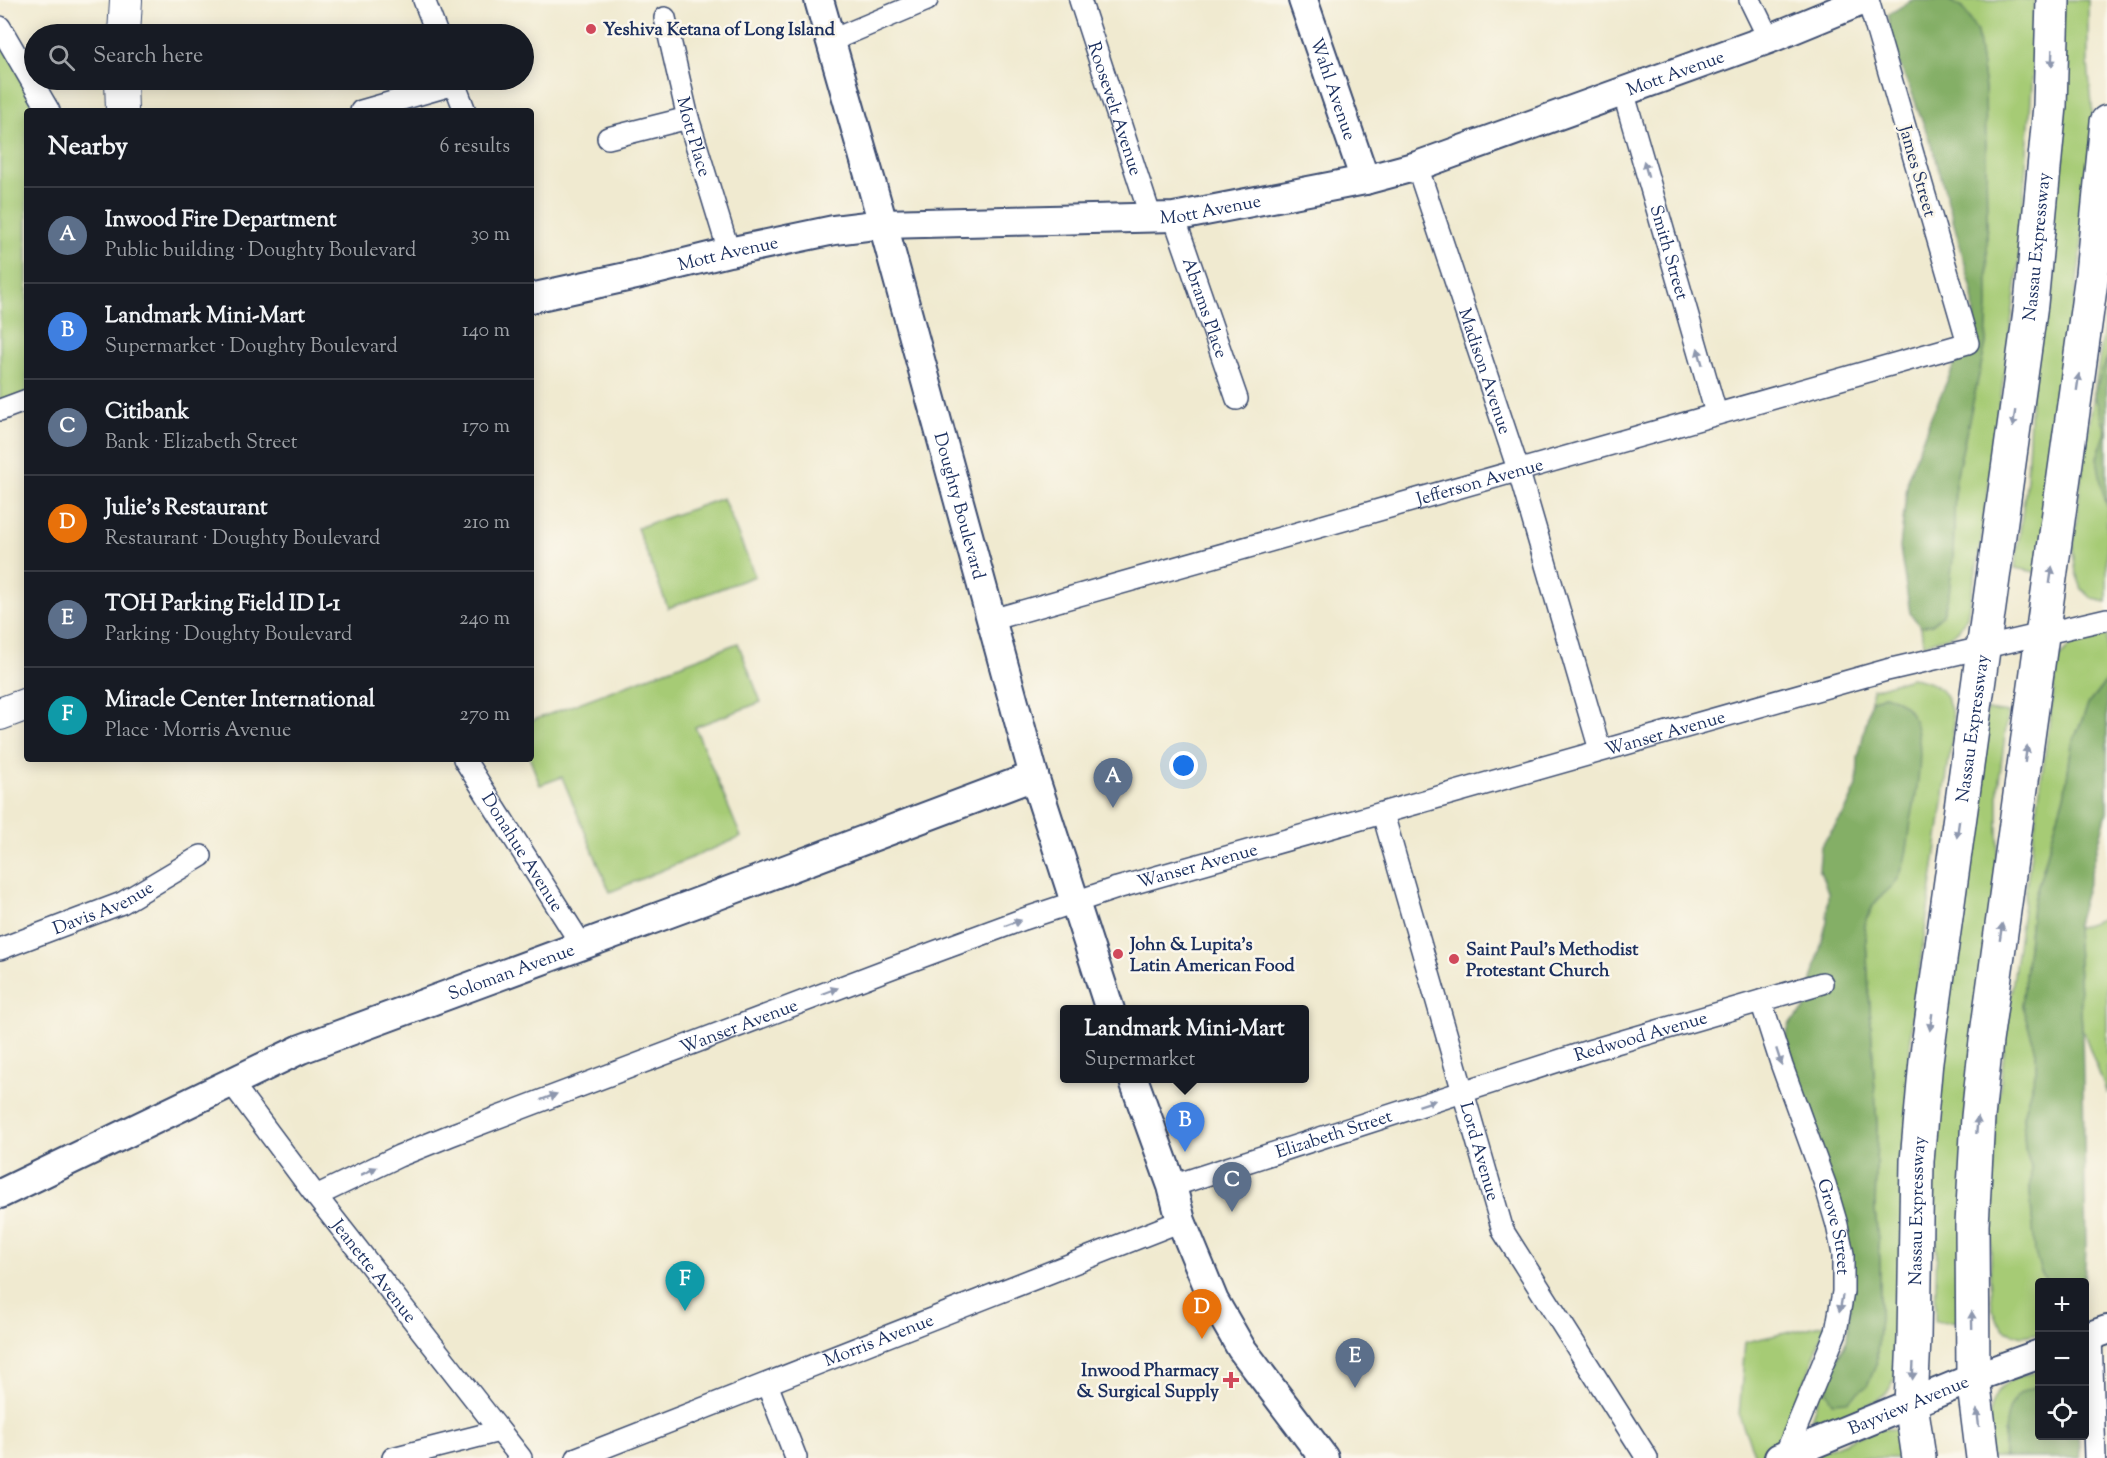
<!DOCTYPE html>
<meta charset="utf-8">
<style>
body{margin:0;font-family:"Sorts Mill Goudy",serif;background:#242831;color:#f1f3f6}
.controls{position:absolute;right:18px;bottom:18px;display:grid;overflow:hidden;border-radius:6px;box-shadow:0 3px 15px #0003}
.controls button{width:54px;height:54px;display:grid;place-items:center;padding:0;border:0;border-bottom:2px solid #363941;background:#171b24;color:#f1f3f6;font:30px sans-serif}
.you{position:absolute;left:1184px;top:766px;width:21px;height:21px;margin:-15px;border:4px solid #fff;border-radius:50%;background:#1a73e8;box-shadow:0 0 0 9px #1a73e833}
.badge{display:grid;place-items:center;width:39px;height:39px;border-radius:50%;background:#8c9099;color:#fff;font-size:20px;font-weight:700}
.pin{position:absolute;translate:-50% -50px;filter:drop-shadow(0 2px 3px #0008)}
.pin::after{content:'';position:absolute;top:32px;width:21px;height:18px;background:inherit;clip-path:polygon(0 0,100% 0,50% 100%)}
.popup{position:absolute;left:1060px;top:1005px;width:249px;height:78px;box-sizing:border-box;display:grid;place-content:center;border-radius:6px;background:#171b24;filter:drop-shadow(0 2px 4px #0005);font-size:20px;white-space:nowrap;color:#9ea1a6}
.popup b{font-size:22px;color:#f1f3f6}
.popup::after{content:'';position:absolute;left:50%;top:100%;margin-left:-12px;border:12px solid transparent;border-top-color:#171b24}
.list{margin:0;padding:0;list-style:none}
h2{display:flex;justify-content:space-between;align-items:center;height:78px;margin:0;padding:0 24px;font-size:26px}
h2 small{font-size:20px;font-weight:400;color:#9ea1a6}
.list li{display:grid;grid-template-columns:39px 1fr auto;gap:18px;align-items:center;box-sizing:border-box;height:96px;padding:0 24px;border-top:2px solid #363941}
.list b{display:block;font-size:22px;white-space:nowrap}
.list p{margin:0;font-size:20px;white-space:nowrap;color:#9ea1a6}
.list em{font-size:20px;font-style:normal;color:#9ea1a6}
.icon{flex:none;width:33px;height:33px;fill:none;stroke:currentColor;stroke-width:2;stroke-linecap:round;stroke-linejoin:round}
.map{position:relative;flex:none;width:2107px;height:1458px;overflow:hidden}
.search{position:absolute;background:#171b24;box-shadow:0 3px 15px #0003;left:24px;top:24px;width:510px;height:66px;display:flex;align-items:center;gap:15px;box-sizing:border-box;padding:0 21px;border-radius:33px;color:#9ea1a6;font-size:22px}
.panel{position:absolute;background:#171b24;box-shadow:0 3px 15px #0003;left:24px;top:108px;width:510px;height:654px;border-radius:6px}
.map>svg:first-child{display:block}
.green{fill:#a6cb74;stroke:#607d69;stroke-width:1.5}
.forest{fill:#84af66;stroke:#506f62;stroke-width:1.5}
.lines{fill:none;stroke-linecap:round;stroke-linejoin:round}
.street-casing{stroke:#3b4b6f;stroke-width:24}
.secondary-casing{stroke:#3b4b6f;stroke-width:32}
.primary-casing{stroke:#3b4b6f;stroke-width:34}
.highway-casing{stroke:#3b4b6f;stroke-width:36}
.street{stroke:#fff;stroke-width:21}
.secondary{stroke:#fff;stroke-width:28}
.primary{stroke:#fff;stroke-width:32}
.highway{stroke:#fff;stroke-width:33}
.oneway{fill:#8d97ae}
.poi-dot{fill:#d1495b;stroke:#fbf7ec;stroke-width:2}
.labels{text-anchor:middle;stroke-width:5;stroke-linejoin:round;paint-order:stroke}
.poi-label{font-size:18px;font-weight:bold;fill:#1b2f5e;stroke:#fbf7ec;text-anchor:start}
.street-label{font-size:18px;fill:#1b2f5e;stroke:#fbf7ec}
</style>
<div class="map">
<svg width="2107" height="1458" viewBox="0 0 2107 1458">
<rect width="100%" height="100%" fill="#fbf7ec"/>
<filter id="ink" filterUnits="userSpaceOnUse"><feTurbulence type="fractalNoise" baseFrequency=".0167" numOctaves="2"/><feDisplacementMap in="SourceGraphic" scale="12" xChannelSelector="R" yChannelSelector="G"/><feConvolveMatrix kernelMatrix="1 2 1 2 8 2 1 2 1" color-interpolation-filters="sRGB"/></filter>
<filter id="wash" filterUnits="userSpaceOnUse"><feTurbulence type="fractalNoise" baseFrequency=".008" numOctaves="4" result="noise"/><feDisplacementMap in="SourceGraphic" scale="24" xChannelSelector="R" yChannelSelector="G"/><feGaussianBlur stdDeviation="1.35" result="paint"/><feColorMatrix in="noise" values="0 0 0 0 0 0 0 0 0 0 0 0 0 0 0 0 0 1.4 0 .05"/><feComposite in="paint" operator="in"/></filter>
<g filter="url(#wash)">
<rect width="100%" height="100%" fill="#f0ead0"/>
<g class="green">
<path d="M 1948,0 L 2035,0 L 2035,46 L 2018,272 L 1980,551 L 1967,616 L 1958,631 L 1947,637 L 1923,644 L 1921,627 L 1932,624 L 1953,558 L 1955,483 L 1986,343 L 1988,302 L 1985,89 L 1977,32 L 1963,8 Z"/>
<path d="M 2064,0 L 2088,0 L 2088,64 L 2092,104 L 2093,156 L 2040,573 L 2015,568 L 2027,478 L 2031,397 Z"/>
<path d="M 0,24 L 51,111 L 27,111 L 27,403 L 0,414 Z"/>
<path d="M 2107,309 L 2107,358 L 2105,362 L 2102,417 L 2107,432 L 2097,457 L 2102,488 L 2107,506 L 2107,602 L 2093,599 L 2082,589 L 2076,573 L 2073,551 L 2081,479 Z"/>
<path d="M 723,498 L 755,576 L 668,608 L 637,528 Z"/>
<path d="M 2107,635 L 2107,680 L 2089,703 L 2072,744 L 2065,792 L 2032,907 L 2022,1006 L 2036,1051 L 2036,1071 L 2023,1116 L 2025,1148 L 2031,1167 L 2030,1192 L 2032,1218 L 2041,1272 L 2047,1282 L 2040,1282 L 2039,1333 L 2022,1336 L 2005,1330 L 1997,1321 L 1992,1307 L 1990,1279 L 1995,1128 L 2009,1010 L 2058,660 C 2069,641 2087,639 2107,635 Z"/>
<path d="M 738,643 L 761,702 L 695,727 L 741,837 L 610,892 L 562,777 L 540,785 L 530,759 L 531,721 Z"/>
<path d="M 1911,678 C 1942,682 1949,695 1954,724 L 1911,1031 L 1898,1348 C 1897,1358 1897,1368 1895,1377 C 1889,1404 1847,1412 1825,1421 L 1811,1419 L 1825,1378 L 1847,1340 L 1830,1376 L 1876,1365 L 1880,1317 L 1880,1260 L 1875,1210 L 1877,1125 L 1865,924 L 1874,904 L 1898,879 L 1884,695 L 1871,701 L 1873,689 Z"/>
<path d="M 1986,710 L 2008,713 L 1998,788 L 1998,846 L 1961,1321 L 1935,1322 L 1937,1234 L 1931,1188 L 1937,1058 Z"/>
<path d="M 2107,917 L 2107,1094 L 2082,1028 L 2076,928 Z"/>
<path d="M 1826,1324 L 1789,1426 L 1780,1443 L 1756,1458 L 1739,1416 L 1745,1342 Z"/>
<path d="M 2039,1371 L 2039,1386 L 2036,1387 L 2004,1432 L 2004,1458 L 1988,1458 C 1988,1432 1983,1399 2008,1382 C 2016,1376 2030,1374 2039,1371 Z"/>
<path d="M 1877,1429 L 1895,1429 L 1905,1433 L 1915,1458 L 1806,1458 Z"/>
</g>
<g class="forest">
<path d="M 1912,0 L 1948,0 L 1963,8 L 1977,32 L 1985,89 L 1988,302 L 1986,343 L 1955,483 L 1953,558 L 1949,594 L 1943,614 L 1932,624 L 1921,627 L 1910,613 L 1900,548 L 1908,477 L 1932,414 L 1958,357 L 1974,330 L 1973,293 L 1935,155 L 1912,93 L 1892,48 L 1888,15 Z"/>
<path d="M 2107,358 L 2107,506 L 2102,489 L 2097,457 L 2106,432 L 2094,393 Z"/>
<path d="M 2107,680 L 2107,812 L 2076,928 L 2082,1028 L 2086,1249 L 2084,1282 L 2047,1282 L 2041,1272 L 2035,1253 L 2030,1192 L 2031,1167 L 2025,1148 L 2023,1116 L 2036,1071 L 2036,1051 L 2022,1006 L 2032,907 L 2065,792 L 2072,744 L 2089,703 Z"/>
<path d="M 1884,695 C 1936,706 1918,784 1911,821 C 1909,838 1906,865 1897,880 C 1892,889 1881,894 1875,903 C 1870,909 1868,917 1865,924 L 1877,1125 L 1875,1210 L 1880,1260 L 1880,1317 L 1876,1365 L 1867,1386 L 1847,1401 L 1833,1402 L 1827,1392 L 1830,1376 L 1847,1340 L 1852,1276 L 1782,1047 L 1790,1023 L 1805,1009 L 1827,921 L 1828,892 L 1819,869 L 1821,846 L 1845,812 L 1857,786 L 1858,758 L 1871,701 Z"/>
<path d="M 2039,1386 L 2040,1436 L 2078,1436 L 2080,1458 L 2004,1458 C 2005,1429 2002,1391 2039,1386 Z"/>
</g>
</g>
<g filter="url(#ink)">
<g class="lines">
<g class="street-casing">
<g id="street">
<path d="M 424,0 L 437,34"/>
<path id="s1" d="M 1080,0 L 1151,218"/>
<path d="M 1750,0 L 1769,39"/>
<path id="s2" d="M 665,18 L 688,118 L 729,252"/>
<path d="M 0,27 L 49,111"/>
<path d="M 830,41 L 927,0"/>
<path d="M 453,80 L 465,111"/>
<path id="s3" d="M 1623,91 L 1716,413"/>
<path d="M 361,111 L 455,84"/>
<path d="M 608,138 L 688,118"/>
<path id="s4" d="M 1417,166 L 1518,469 L 1600,750"/>
<path id="s5" d="M 1174,217 L 1237,399"/>
<path d="M 0,410 L 27,400"/>
<path id="s6" d="M 991,620 L 1968,343 L 1868,0"/>
<path id="s7" d="M 464,759 L 581,944"/>
<path id="s8" d="M 1383,814 L 1503,1231 L 1647,1458"/>
<path id="s9" d="M 0,949 L 122,903 L 201,856"/>
<path id="s10" d="M 1761,1001 L 1782,1066 L 1825,1184 L 1837,1225 L 1843,1254 L 1843,1292 L 1836,1332 L 1785,1455"/>
<path id="s11" d="M 231,1082 L 316,1196 L 521,1458"/>
<path id="s12" d="M 1172,1186 L 1592,1050 L 1822,983"/>
<path id="s13" d="M 316,1196 L 399,1156 L 451,1135 L 894,967 L 1024,919 L 1117,888 L 1887,670 L 2107,619"/>
<path d="M 2091,1335 L 2095,1458"/>
<path d="M 767,1384 L 796,1458"/>
<path d="M 393,1458 L 499,1431"/>
<path id="s14" d="M 577,1458 L 1181,1221"/>
</g>
</g>
<g class="secondary-casing">
<g id="secondary">
<path id="s15" d="M 819,0 L 883,224 L 1034,776 L 1110,1010"/>
<path id="s16" d="M 1303,0 L 1365,180"/>
<path id="s17" d="M 531,298 L 640,274 L 729,252 L 834,230 L 883,224 L 1174,217 L 1365,180 L 1417,166 L 1769,39 L 1864,0"/>
<path d="M 1133,1078 L 1172,1186 L 1181,1221 L 1214,1301 L 1241,1348 L 1324,1458"/>
<path id="s18" d="M 0,1194 L 301,1049 L 718,895 L 1034,776"/>
<path d="M 2084,1338 L 2107,1330"/>
<path id="s19" d="M 1779,1458 L 1973,1378 L 2040,1354"/>
</g>
</g>
<g class="primary-casing">
<g id="primary">
<path d="M 124,34 L 126,0"/>
<path d="M 121,80 L 122,111"/>
<path d="M 0,714 L 27,704"/>
</g>
</g>
<g class="highway-casing">
<g id="highway">
<path id="s20" d="M 1919,1458 L 1911,1404 L 1914,1338 L 1917,1161 L 1926,1061 L 2031,304 L 2050,106 L 2053,0"/>
<path d="M 1983,1458 L 1973,1378 L 1972,1225 L 1978,1117 L 1986,1041 L 2092,274 L 2107,122"/>
</g>
</g>
<use href="#street" class="street"/>
<use href="#secondary" class="secondary"/>
<use href="#primary" class="primary"/>
<use href="#highway" class="highway"/>
</g>
<defs><path id="oneway-solid" d="M-6-.8H1V-3.2L6.5 0L1 3.2V.8H-6Z" transform="scale(1.5)"/></defs>
<g class="oneway">
<use href="#oneway-solid" transform="translate(2052 58) rotate(92)"/>
<use href="#oneway-solid" transform="translate(1646 169) rotate(-106)"/>
<use href="#oneway-solid" transform="translate(1700 356) rotate(-106)"/>
<use href="#oneway-solid" transform="translate(2078 382) rotate(-82)"/>
<use href="#oneway-solid" transform="translate(2014 419) rotate(98)"/>
<use href="#oneway-solid" transform="translate(2051 575) rotate(-82)"/>
<use href="#oneway-solid" transform="translate(2026 754) rotate(-82)"/>
<use href="#oneway-solid" transform="translate(1958 829) rotate(98)"/>
<use href="#oneway-solid" transform="translate(1013 923) rotate(-20)"/>
<use href="#oneway-solid" transform="translate(2001 932) rotate(-82)"/>
<use href="#oneway-solid" transform="translate(830 991) rotate(-21)"/>
<use href="#oneway-solid" transform="translate(1931 1022) rotate(98)"/>
<use href="#oneway-solid" transform="translate(1779 1057) rotate(72)"/>
<use href="#oneway-solid" transform="translate(549 1097) rotate(-21)"/>
<use href="#oneway-solid" transform="translate(1427 1103) rotate(-18)"/>
<use href="#oneway-solid" transform="translate(1977 1125) rotate(-86)"/>
<use href="#oneway-solid" transform="translate(369 1171) rotate(-26)"/>
<use href="#oneway-solid" transform="translate(1841 1304) rotate(100)"/>
<use href="#oneway-solid" transform="translate(1972 1320) rotate(-91)"/>
<use href="#oneway-solid" transform="translate(1913 1371) rotate(93)"/>
<use href="#oneway-solid" transform="translate(1978 1418) rotate(-97)"/>
</g>
</g>
<g class="poi-dot">
<circle cx="591" cy="29" r="6"/>
<circle cx="1118" cy="954" r="6"/>
<circle cx="1454" cy="959" r="6"/>
<path d="M1228 1371h6v6h6v6h-6v6h-6v-6h-6v-6h6z"/>
</g>
<g class="labels">
<g class="poi-label">
<text x="603" y="35">Yeshiva Ketana of Long Island</text>
<text x="1130" y="950">John &amp; Lupita's<tspan x="1130" dy="21">Latin American Food</tspan></text>
<text x="1466" y="955">Saint Paul's Methodist<tspan x="1466" dy="21">Protestant Church</tspan></text>
<text x="1219" y="1376" text-anchor="end">Inwood Pharmacy<tspan x="1219" dy="21">&amp; Surgical Supply</tspan></text>
</g>
<g class="street-label">
<text dy="6" stroke="none"><textPath href="#s17" startOffset="1174">Mott Avenue</textPath></text>
<text dy="6" stroke="none"><textPath href="#s16" startOffset="94">Wahl Avenue</textPath></text>
<text dy="6" stroke="none"><textPath href="#s1" startOffset="114">Roosevelt Avenue</textPath></text>
<text dy="6" stroke="none"><textPath href="#s2" startOffset="122">Mott Place</textPath></text>
<text transform="translate(1918 171) rotate(74)" y="6">James Street</text>
<text dy="6" stroke="none"><textPath href="#s17" startOffset="688">Mott Avenue</textPath></text>
<text dy="6" stroke="none"><textPath href="#s20" startOffset="1220">Nassau Expressway</textPath></text>
<text dy="6" stroke="none"><textPath href="#s3" startOffset="168">Smith Street</textPath></text>
<text dy="6" stroke="none"><textPath href="#s17" startOffset="202">Mott Avenue</textPath></text>
<text dy="6" stroke="none"><textPath href="#s5" startOffset="96">Abrams Place</textPath></text>
<text dy="6" stroke="none"><textPath href="#s4" startOffset="216">Madison Avenue</textPath></text>
<text dy="6" stroke="none"><textPath href="#s6" startOffset="508">Jefferson Avenue</textPath></text>
<text dy="6" stroke="none"><textPath href="#s15" startOffset="525">Doughty Boulevard</textPath></text>
<text dy="6" stroke="none"><textPath href="#s20" startOffset="734">Nassau Expressway</textPath></text>
<text dy="6" stroke="none"><textPath href="#s13" startOffset="1428">Wanser Avenue</textPath></text>
<text dy="6" stroke="none"><textPath href="#s7" startOffset="110">Donahue Avenue</textPath></text>
<text dy="6" stroke="none"><textPath href="#s13" startOffset="942">Wanser Avenue</textPath></text>
<text dy="6" stroke="none"><textPath href="#s9" startOffset="111">Davis Avenue</textPath></text>
<text dy="6" stroke="none"><textPath href="#s18" startOffset="558">Soloman Avenue</textPath></text>
<text dy="6" stroke="none"><textPath href="#s13" startOffset="456">Wanser Avenue</textPath></text>
<text dy="6" stroke="none"><textPath href="#s12" startOffset="492">Redwood Avenue</textPath></text>
<text dy="6" stroke="none"><textPath href="#s12" startOffset="170">Elizabeth Street</textPath></text>
<text dy="6" stroke="none"><textPath href="#s8" startOffset="351">Lord Avenue</textPath></text>
<text dy="6" stroke="none"><textPath href="#s20" startOffset="248">Nassau Expressway</textPath></text>
<text dy="6" stroke="none"><textPath href="#s10" startOffset="238">Grove Street</textPath></text>
<text dy="6" stroke="none"><textPath href="#s11" startOffset="237">Jeanette Avenue</textPath></text>
<text dy="6" stroke="none"><textPath href="#s14" startOffset="324">Morris Avenue</textPath></text>
<text dy="6" stroke="none"><textPath href="#s19" startOffset="140">Bayview Avenue</textPath></text>
</g>
</g>
</svg>
<div class="controls">
<button>+</button>
<button>−</button>
<button><svg class="icon" aria-label="locate" viewBox="0 0 24 24"><circle cx="12" cy="12" r="6"/><path d="M12 2v4M12 18v4M2 12h4M18 12h4"/></svg></button>
</div>
<div class="you"></div>
<div class="pin badge" style="left:1113px;top:808px;background:#5c6f8a">A</div>
<div class="pin badge" style="left:1185px;top:1152px;background:#3f7fe0">B</div>
<div class="popup"><b>Landmark Mini-Mart</b>Supermarket</div>
<div class="pin badge" style="left:1232px;top:1212px;background:#5c6f8a">C</div>
<div class="pin badge" style="left:1202px;top:1339px;background:#e8710a">D</div>
<div class="pin badge" style="left:1355px;top:1388px;background:#5c6f8a">E</div>
<div class="pin badge" style="left:685px;top:1311px;background:#0f9aa8">F</div>
<div class="search"><svg class="icon" aria-label="search" viewBox="0 0 24 24"><circle cx="10" cy="10" r="6"/><path d="M15 15l6 6"/></svg>Search here</div>
<section class="panel">
<h2>Nearby<small>6 results</small></h2>
<ul class="list">
<li><span class="badge" style="background:#5c6f8a">A</span><div><b>Inwood Fire Department</b><p>Public building · Doughty Boulevard</p></div><em>30 m</em></li>
<li><span class="badge" style="background:#3f7fe0">B</span><div><b>Landmark Mini-Mart</b><p>Supermarket · Doughty Boulevard</p></div><em>140 m</em></li>
<li><span class="badge" style="background:#5c6f8a">C</span><div><b>Citibank</b><p>Bank · Elizabeth Street</p></div><em>170 m</em></li>
<li><span class="badge" style="background:#e8710a">D</span><div><b>Julie's Restaurant</b><p>Restaurant · Doughty Boulevard</p></div><em>210 m</em></li>
<li><span class="badge" style="background:#5c6f8a">E</span><div><b>TOH Parking Field ID I-1</b><p>Parking · Doughty Boulevard</p></div><em>240 m</em></li>
<li><span class="badge" style="background:#0f9aa8">F</span><div><b>Miracle Center International</b><p>Place · Morris Avenue</p></div><em>270 m</em></li>
</ul>
</section>
</div>
